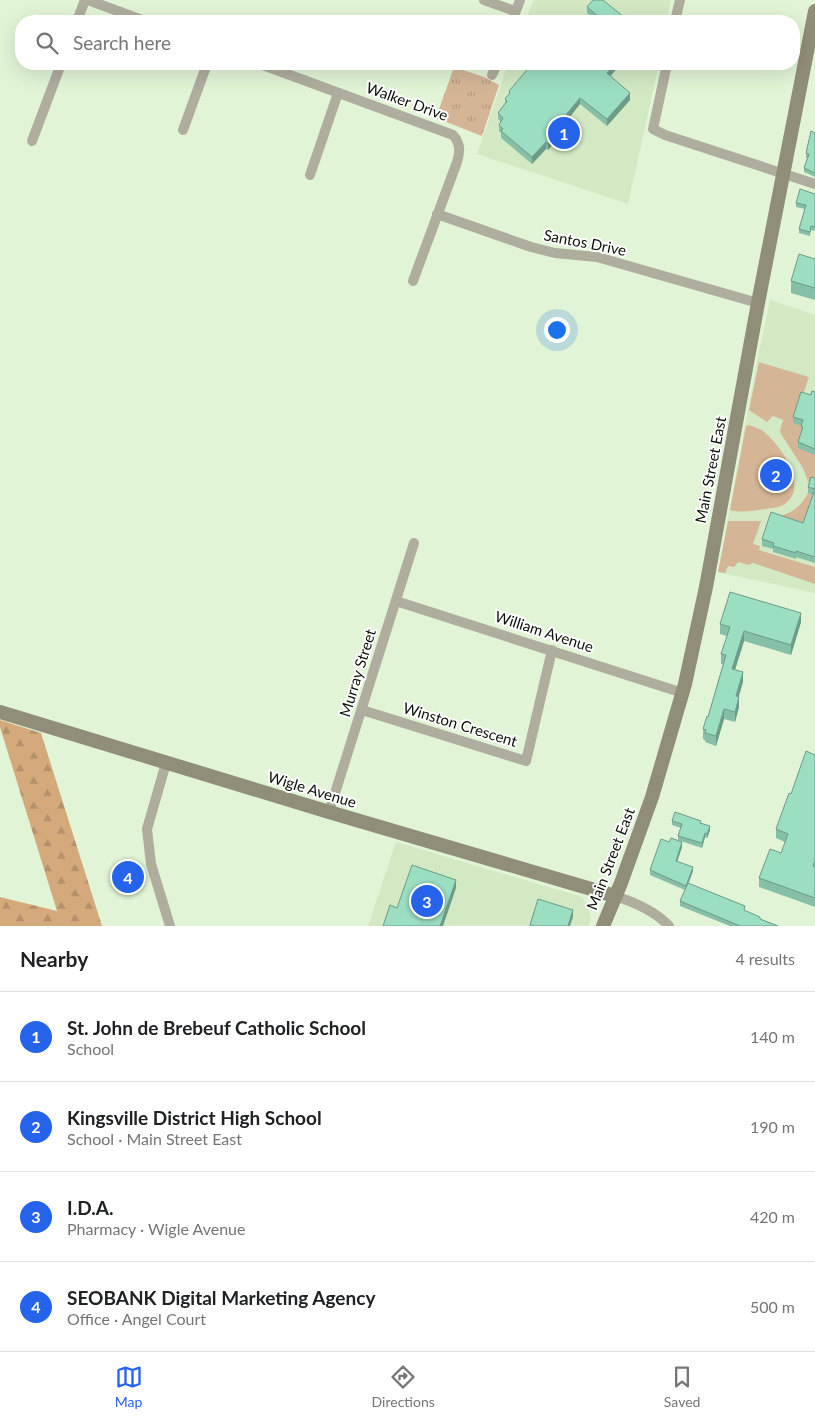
<!DOCTYPE html>
<meta charset="utf-8">
<style>
body{margin:0;font-family:Lato,sans-serif;background:#f2f2f2;color:#202124}
.you{position:absolute;left:556px;top:329px;width:18px;height:18px;margin:-12px;border:4px solid #fff;border-radius:50%;background:#1a73e8;box-shadow:0 0 0 8px #1a73e833}
.badge{display:grid;place-items:center;width:32px;height:32px;border-radius:50%;background:#2563eb;color:#fff;font-size:16px;font-weight:700}
.pin{position:absolute;translate:-50% -50%;border:2px solid #fff;box-shadow:0 1px 5px #0006}
.list{margin:0;padding:0;list-style:none}
h2{display:flex;justify-content:space-between;align-items:center;height:65px;margin:0;padding:0 20px;font-size:21px}
h2 small{font-size:16px;font-weight:400;color:#757577}
.list li{display:grid;grid-template-columns:32px 1fr auto;gap:15px;align-items:center;box-sizing:border-box;height:90px;padding:0 20px;border-top:1px solid #e0e0e0}
.list b{display:block;font-size:19px;white-space:nowrap}
.list p{margin:0;font-size:16px;white-space:nowrap;color:#757577}
.list em{font-size:16px;font-style:normal;color:#757577}
.icon{flex:none;width:28px;height:28px;fill:none;stroke:currentColor;stroke-width:2;stroke-linecap:round;stroke-linejoin:round}
.map{position:relative;flex:none;width:815px;height:926px;overflow:hidden}
.search{position:absolute;background:#fff;box-shadow:0 5px 20px #0002;left:15px;right:15px;top:15px;height:55px;display:flex;align-items:center;gap:12px;box-sizing:border-box;padding:0 18px;border-radius:20px;color:#757577;font-size:19px}
.sheet{height:425px;background:#fff}
nav{display:flex;justify-content:space-around;align-items:center;box-sizing:border-box;height:70px;border-top:1px solid #e0e0e0;background:#fff;font-size:14px;color:#757577}
nav a{display:grid;justify-items:center;gap:2px}
nav .on{color:#2563eb}
.map>svg:first-child{display:block}
.built{fill:#d2e9c4}
.green{fill:#d4b696}
.forest{fill:url(#forest-firs)}
.park{fill:url(#park-tufts)}
.lines{fill:none;stroke-linecap:round;stroke-linejoin:round}
.street{stroke:#aead9e;stroke-width:10}
.secondary{stroke:#908d78;stroke-width:14}
.wall{fill:#86bfa7}
.shaded-wall{fill:#6d9b88}
.building{fill:#9cdec2;stroke:#6d9b88}
.labels{text-anchor:middle;stroke-width:4;stroke-linejoin:round;paint-order:stroke}
.street-label{font-size:15px;fill:#0b1107;stroke:#fff}
</style>
<div class="map">
<svg width="815" height="926" viewBox="0 0 815 926">
<defs>
<pattern id="forest-firs" width="22" height="20" patternUnits="userSpaceOnUse" patternTransform="scale(1.25)"><rect width="22" height="20" fill="#d4aa7d"/><path d="M5 1l3.5 6h-7zM16 11l3.5 6h-7z" fill="#b5916b"/></pattern>
<pattern id="park-tufts" width="24" height="20" patternUnits="userSpaceOnUse" patternTransform="scale(1.25)"><rect width="24" height="20" fill="#d4b696"/><path d="M3 7l-1-3M5 7V3M7 7l1-3M15 17l-1-3M17 17v-4M19 17l1-3" fill="none" stroke="#b59b80"/></pattern>
</defs>
<rect width="100%" height="100%" fill="#e1f4d6"/>
<g class="built">
<path d="M 534,0 L 671,0 L 667,21 L 525,21 Z"/>
<path d="M 508,64 L 659,64 L 628,204 L 477,154 Z"/>
<path d="M 770,300 L 815,315 L 815,593 L 718,572 L 757,361 Z"/>
<path d="M 396,842 L 579,896 L 583,898 L 589,908 L 591,918 L 589,926 L 368,926 Z"/>
</g>
<g class="green">
<path d="M 759,362 L 809,377 L 793,423 L 803,426 L 815,454 L 815,485 L 809,484 L 803,468 L 781,434 L 780,430 L 783,420 L 773,416 L 767,422 L 749,410 Z"/>
<path d="M 749,425 C 754,427 759,428 763,431 C 780,444 809,486 786,503 C 780,508 772,508 764,509 C 752,511 742,513 730,510 L 746,426 Z"/>
<path d="M 808,493 L 815,495 L 803,530 L 771,519 C 789,514 799,510 808,493 Z"/>
<path d="M 728,521 L 761,521 L 753,544 L 760,546 L 759,550 L 815,567 L 815,584 L 753,563 L 749,565 L 738,562 L 734,567 L 728,566 L 725,573 L 718,572 Z"/>
</g>
<path class="forest" d="M 0,720 L 41,733 L 102,926 L 0,926 L 0,897 L 57,911 L 0,727 Z"/>
<path class="park" d="M 454,67 L 484,77 L 499,85 L 482,136 L 436,118 Z"/>
<g class="lines">
<g class="street">
<path d="M 88,0 L 145,21"/>
<path d="M 484,0 L 515,11"/>
<path d="M 77,21 L 85,0"/>
<path d="M 512,21 L 520,0"/>
<path d="M 675,21 L 680,0"/>
<path d="M 260,64 L 453,135 C 461,144 460,152 457,162 L 413,281"/>
<path d="M 667,64 L 653,129 L 665,135 L 815,184"/>
<path d="M 492,75 L 497,64"/>
<path d="M 183,130 L 207,64"/>
<path d="M 32,141 L 61,64"/>
<path d="M 310,175 L 338,93"/>
<path d="M 437,214 L 531,247 L 555,253 L 597,257 L 758,303"/>
<path d="M 396,601 L 683,693"/>
<path d="M 362,710 L 526,761 L 552,650"/>
<path d="M 166,763 L 147,829 L 151,864 L 170,926"/>
<path d="M 329,812 L 414,543"/>
<path d="M 615,896 C 634,902 655,911 669,926"/>
</g>
<g class="secondary">
<path d="M 0,712 L 329,812 L 615,896"/>
<path d="M 603,926 L 621,883 L 652,797 L 685,684 L 706,587 L 758,303 L 815,11"/>
</g>
</g>
<g class="wall">
<path d="M 587,7 L 625,18 L 636,21 L 597,21 L 587,13 Z"/>
<path d="M 610,76 L 630,100 L 607,126 L 580,104 L 558,132 L 558,136 L 555,142 L 548,150 L 546,149 L 532,164 L 501,138 L 501,133 L 499,131 L 499,125 L 501,122 L 498,119 L 498,113 L 505,104 L 505,99 L 509,94 L 509,91 Z"/>
<path d="M 815,133 L 815,177 L 804,172 L 804,168 L 807,158 L 806,157 L 806,153 Z"/>
<path d="M 815,194 L 815,231 L 811,230 L 810,236 L 799,233 L 799,229 L 805,209 L 796,207 L 796,203 Z"/>
<path d="M 815,259 L 815,300 L 791,293 L 791,281 Z"/>
<path d="M 815,392 L 815,455 L 798,448 L 798,442 L 801,433 L 801,426 L 793,423 L 793,417 L 811,395 Z"/>
<path d="M 815,478 L 815,563 L 796,557 L 796,559 L 773,552 L 773,549 L 762,546 L 762,539 L 803,523 L 813,495 L 808,493 L 808,487 Z"/>
<path d="M 801,622 L 791,655 L 744,641 L 735,670 L 743,682 L 738,697 L 739,707 L 735,722 L 724,719 L 716,746 L 705,742 L 705,740 L 703,739 L 703,729 L 708,717 L 723,664 L 721,664 L 721,654 L 727,636 L 720,634 L 720,624 Z"/>
<path d="M 815,755 L 815,907 L 759,887 L 759,878 L 781,853 L 785,842 L 776,838 L 776,829 L 791,794 Z"/>
<path d="M 672,821 L 701,823 L 710,830 L 707,838 L 705,837 L 702,848 L 678,840 L 678,836 L 681,828 L 672,825 Z"/>
<path d="M 682,847 L 677,861 L 693,871 L 688,883 L 760,919 L 778,926 L 730,926 L 680,906 L 680,901 L 685,890 L 650,875 L 650,870 Z"/>
</g>
<g class="shaded-wall">
<path d="M 615,64 L 621,64 L 607,80 L 607,73 Z"/>
<path d="M 630,93 L 630,100 L 607,126 L 607,119 Z"/>
<path d="M 580,98 L 580,104 L 558,132 L 558,136 L 555,142 L 548,150 L 548,144 L 555,128 Z"/>
<path d="M 546,142 L 546,149 L 532,164 L 532,157 Z"/>
<path d="M 801,613 L 801,622 L 791,655 L 791,645 Z"/>
<path d="M 744,631 L 744,641 L 732,679 L 732,669 Z"/>
<path d="M 743,672 L 743,682 L 736,706 L 736,696 Z"/>
<path d="M 739,697 L 739,707 L 735,722 L 735,712 Z"/>
<path d="M 724,709 L 724,719 L 716,746 L 716,736 Z"/>
<path d="M 710,826 L 710,830 L 707,838 L 707,834 Z"/>
<path d="M 705,833 L 705,837 L 702,848 L 702,843 Z"/>
<path d="M 682,842 L 682,847 L 676,865 L 676,861 Z"/>
<path d="M 693,867 L 693,871 L 686,890 L 686,886 Z"/>
<path d="M 456,880 L 456,888 L 443,926 L 440,926 Z"/>
<path d="M 573,910 L 573,917 L 570,926 L 568,926 Z"/>
</g>
<g class="building">
<path d="M 593,0 L 603,0 L 625,18 L 628,15 L 636,21 L 599,21 L 597,20 L 599,17 L 587,7 Z"/>
<path d="M 532,64 L 615,64 L 607,73 L 630,93 L 607,119 L 580,98 L 555,128 L 558,130 L 555,135 L 548,144 L 546,142 L 532,157 L 501,131 L 503,129 L 499,125 L 503,118 L 498,113 L 507,101 L 505,99 L 510,93 L 509,91 Z"/>
<path d="M 811,131 L 815,133 L 815,173 L 804,168 L 809,154 L 806,153 Z"/>
<path d="M 800,189 L 815,194 L 815,227 L 811,226 L 810,232 L 799,229 L 806,205 L 796,203 Z"/>
<path d="M 799,254 L 815,259 L 815,288 L 791,281 Z"/>
<path d="M 812,391 L 815,392 L 815,449 L 798,442 L 803,427 L 801,426 L 803,420 L 793,417 L 801,392 L 811,395 Z"/>
<path d="M 811,477 L 815,478 L 815,557 L 796,551 L 796,553 L 773,546 L 774,543 L 762,539 L 771,512 L 803,523 L 815,489 L 808,487 Z"/>
<path d="M 730,592 L 801,613 L 791,645 L 744,631 L 732,669 L 743,672 L 736,696 L 739,697 L 735,712 L 724,709 L 716,736 L 705,733 L 706,730 L 703,729 L 707,716 L 708,717 L 726,655 L 721,654 L 730,627 L 720,624 Z"/>
<path d="M 806,751 L 815,755 L 815,860 L 813,866 L 815,867 L 815,898 L 759,878 L 770,849 L 781,853 L 788,834 L 776,829 L 789,793 L 791,794 Z"/>
<path d="M 675,812 L 701,821 L 700,823 L 710,826 L 707,834 L 705,833 L 702,843 L 678,836 L 682,824 L 672,821 Z"/>
<path d="M 671,838 L 682,842 L 676,861 L 693,867 L 686,886 L 650,870 L 661,839 L 669,842 Z"/>
<path d="M 412,865 L 456,880 L 440,926 L 383,926 L 390,905 L 397,908 Z"/>
<path d="M 688,883 L 745,906 L 744,910 L 760,917 L 760,919 L 778,926 L 740,926 L 680,901 Z"/>
<path d="M 538,899 L 573,910 L 568,926 L 534,926 L 530,925 Z"/>
</g>
<g class="labels">
<g class="street-label">
<text transform="translate(407 102) rotate(20)" y="5">Walker Drive</text>
<text transform="translate(585 243) rotate(11)" y="5">Santos Drive</text>
<text transform="translate(711 470) rotate(-79)" y="5">Main Street East</text>
<text transform="translate(544 632) rotate(18)" y="5">William Avenue</text>
<text transform="translate(358 673) rotate(-73)" y="5">Murray Street</text>
<text transform="translate(460 725) rotate(17)" y="5">Winston Crescent</text>
<text transform="translate(312 790) rotate(17)" y="5">Wigle Avenue</text>
<text transform="translate(611 859) rotate(-69)" y="5">Main Street East</text>
</g>
</g>
</svg>
<div class="you"></div>
<div class="pin badge" style="left:564px;top:133px">1</div>
<div class="pin badge" style="left:776px;top:475px">2</div>
<div class="pin badge" style="left:427px;top:901px">3</div>
<div class="pin badge" style="left:128px;top:877px">4</div>
<div class="search"><svg class="icon" aria-label="search" viewBox="0 0 24 24"><circle cx="10" cy="10" r="6"/><path d="M15 15l6 6"/></svg>Search here</div>
</div>
<section class="sheet">
<h2>Nearby<small>4 results</small></h2>
<ul class="list">
<li><span class="badge">1</span><div><b>St. John de Brebeuf Catholic School</b><p>School</p></div><em>140 m</em></li>
<li><span class="badge">2</span><div><b>Kingsville District High School</b><p>School · Main Street East</p></div><em>190 m</em></li>
<li><span class="badge">3</span><div><b>I.D.A.</b><p>Pharmacy · Wigle Avenue</p></div><em>420 m</em></li>
<li><span class="badge">4</span><div><b>SEOBANK Digital Marketing Agency</b><p>Office · Angel Court</p></div><em>500 m</em></li>
</ul>
</section>
<nav>
<a class="on"><svg class="icon" aria-label="map" viewBox="0 0 24 24"><path d="M3 6l6-2 6 2 6-2v14l-6 2-6-2-6 2zM9 4v14M15 6v14"/></svg>Map</a>
<a><svg class="icon" aria-label="directions" viewBox="0 0 24 24"><path d="M12 3l9 9-9 9-9-9zM9 14v-3h6M13 9l2 2-2 2"/></svg>Directions</a>
<a><svg class="icon" aria-label="saved" viewBox="0 0 24 24"><path d="M7 4h10v16l-5-4-5 4z"/></svg>Saved</a>
</nav>
